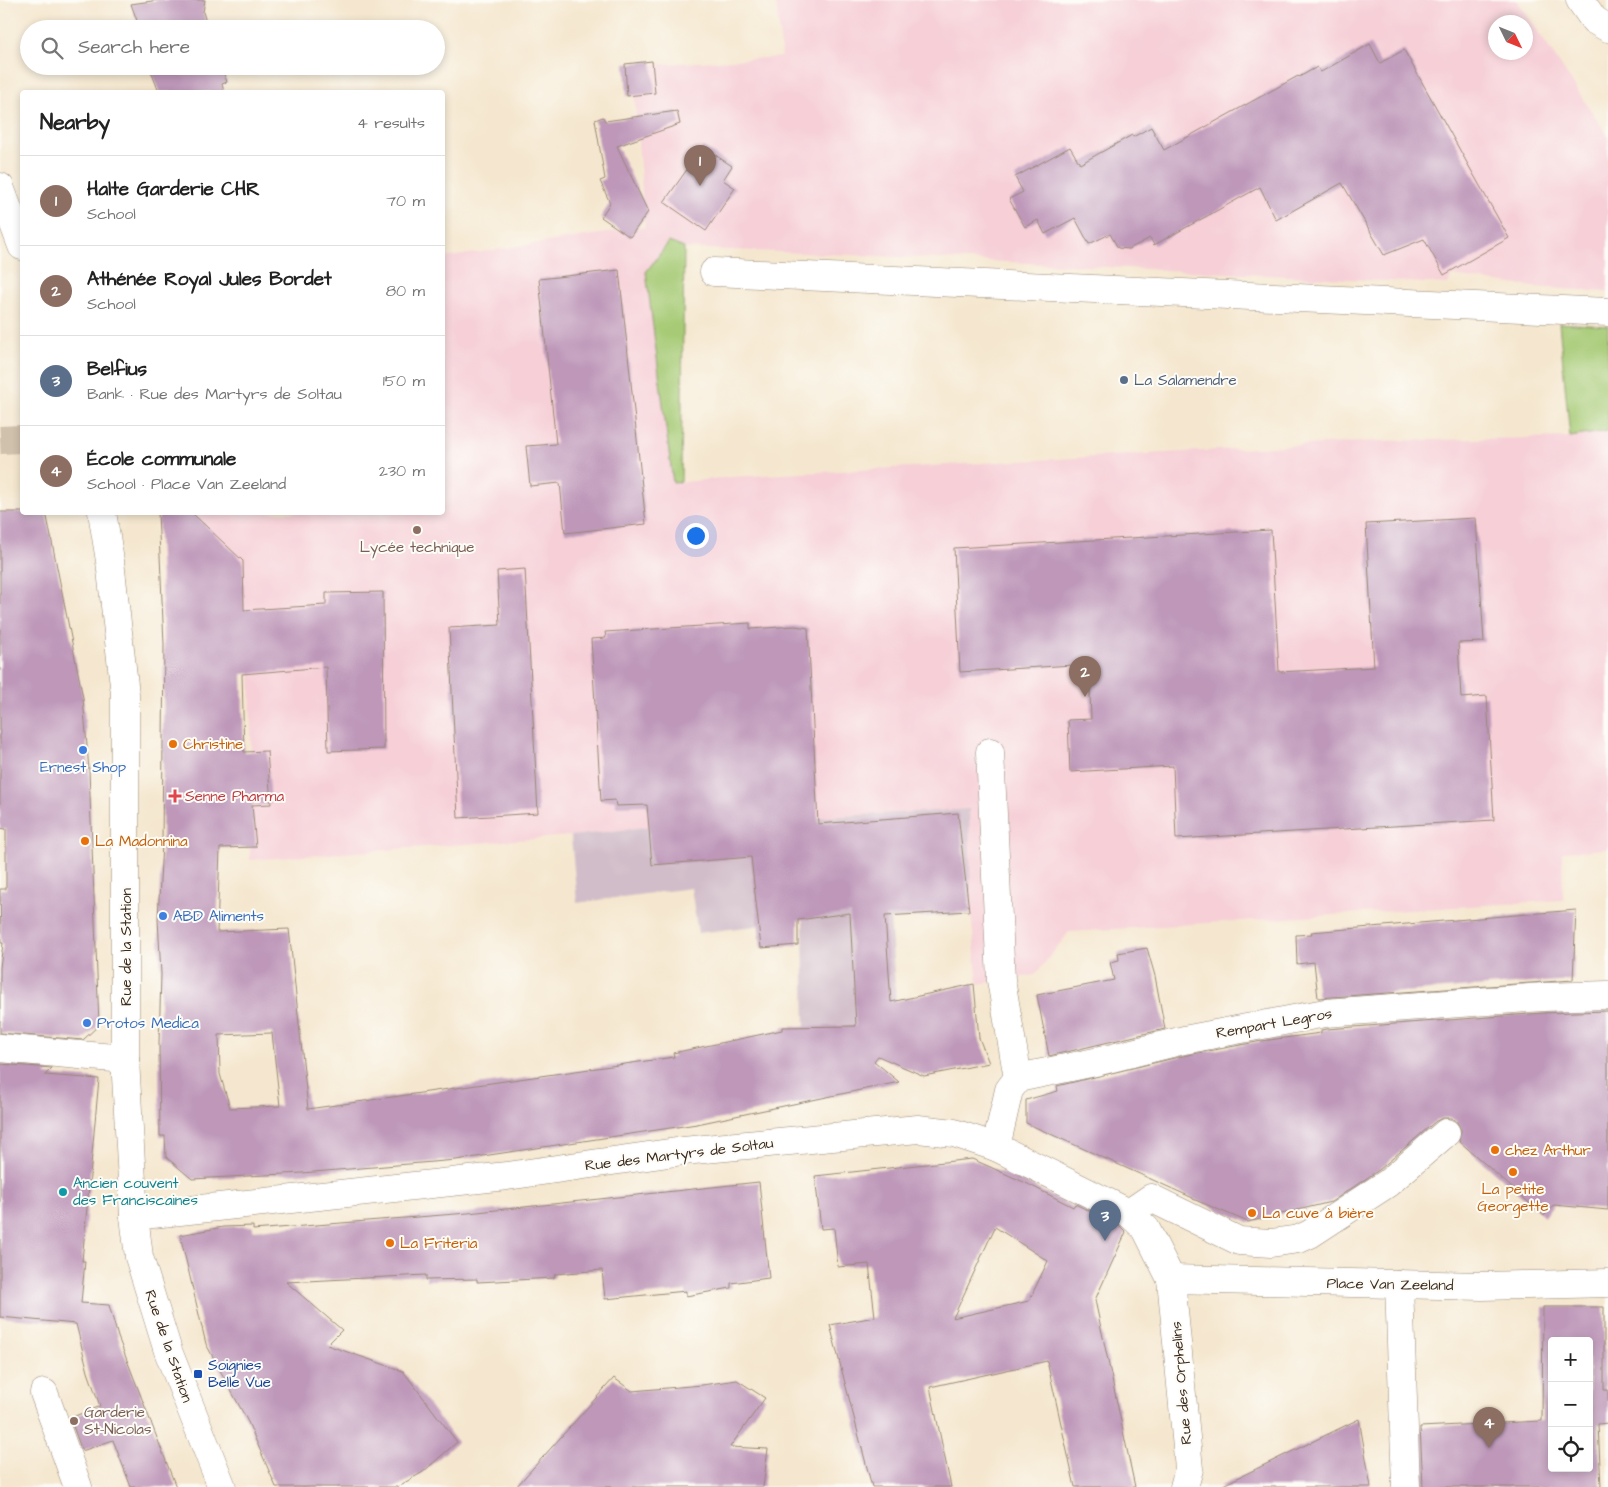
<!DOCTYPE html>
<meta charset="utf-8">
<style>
body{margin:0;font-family:"Architects Daughter",sans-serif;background:#f2f2f2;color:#222}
.controls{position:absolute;right:15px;bottom:15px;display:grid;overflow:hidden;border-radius:5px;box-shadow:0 2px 8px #0003}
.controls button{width:45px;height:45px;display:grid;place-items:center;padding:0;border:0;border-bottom:1px solid #e0e0e0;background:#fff;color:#222;font:25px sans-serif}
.compass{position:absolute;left:1488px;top:15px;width:45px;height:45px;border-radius:50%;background:#fff;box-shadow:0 2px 8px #0003;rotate:133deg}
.you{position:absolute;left:695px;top:535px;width:18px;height:18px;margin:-12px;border:4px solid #fff;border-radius:50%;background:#1a73e8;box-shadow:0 0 0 8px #1a73e833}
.badge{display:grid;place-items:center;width:32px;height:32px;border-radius:50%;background:#d93025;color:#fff;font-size:16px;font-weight:700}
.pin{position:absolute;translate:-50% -41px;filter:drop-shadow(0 1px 2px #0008)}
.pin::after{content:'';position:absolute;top:26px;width:18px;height:15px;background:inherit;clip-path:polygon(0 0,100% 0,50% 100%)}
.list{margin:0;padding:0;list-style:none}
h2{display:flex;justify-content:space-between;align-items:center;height:65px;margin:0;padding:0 20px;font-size:21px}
h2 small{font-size:16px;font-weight:400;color:#767676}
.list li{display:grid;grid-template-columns:32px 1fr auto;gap:15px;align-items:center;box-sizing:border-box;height:90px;padding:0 20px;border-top:1px solid #e0e0e0}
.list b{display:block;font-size:19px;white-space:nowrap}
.list p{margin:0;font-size:16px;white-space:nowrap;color:#767676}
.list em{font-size:16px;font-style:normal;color:#767676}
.icon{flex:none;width:28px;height:28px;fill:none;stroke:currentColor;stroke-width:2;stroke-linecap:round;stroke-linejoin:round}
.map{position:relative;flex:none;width:1608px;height:1487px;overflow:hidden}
.search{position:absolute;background:#fff;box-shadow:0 2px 8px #0003;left:20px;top:20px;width:425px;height:55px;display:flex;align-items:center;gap:12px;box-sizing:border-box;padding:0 18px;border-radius:28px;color:#767676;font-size:19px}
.panel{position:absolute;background:#fff;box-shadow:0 2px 8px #0003;left:20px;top:90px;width:425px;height:425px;border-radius:5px}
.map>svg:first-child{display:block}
.built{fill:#f6cfd7;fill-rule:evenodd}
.industrial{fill:#d1bdc9}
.green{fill:#a6ca74;stroke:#707a49}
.building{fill:#be97b9;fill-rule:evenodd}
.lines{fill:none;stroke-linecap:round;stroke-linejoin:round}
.minor-tunnel{stroke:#d0c1ac;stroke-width:28;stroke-dasharray:28 14;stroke-linecap:butt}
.minor-casing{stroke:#988876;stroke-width:29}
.major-casing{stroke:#988876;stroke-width:29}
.minor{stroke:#fff;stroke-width:28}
.major{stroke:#fff;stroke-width:28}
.service-dot{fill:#5c6f8a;stroke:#fdfcf7;stroke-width:2}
.education-dot{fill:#8d6e63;stroke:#fdfcf7;stroke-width:2}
.food-dot{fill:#e8710a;stroke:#fdfcf7;stroke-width:2}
.shop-dot{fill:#3f7fe0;stroke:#fdfcf7;stroke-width:2}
.health-dot{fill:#e0444e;stroke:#fdfcf7;stroke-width:2}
.culture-dot{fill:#0f9aa8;stroke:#fdfcf7;stroke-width:2}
.transit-dot{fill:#1a4fb4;stroke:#fdfcf7;stroke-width:2}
.labels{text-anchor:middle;stroke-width:4;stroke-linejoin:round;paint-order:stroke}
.service-label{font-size:15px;fill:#4e5e75;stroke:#fdfcf7;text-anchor:start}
.education-label{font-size:15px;fill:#785e54;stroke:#fdfcf7}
.food-label{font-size:15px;fill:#c56008;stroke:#fdfcf7;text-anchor:start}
.shop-label{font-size:15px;fill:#366cbe;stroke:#fdfcf7;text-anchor:start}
.health-label{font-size:15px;fill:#be3a42;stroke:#fdfcf7;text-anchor:start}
.street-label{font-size:15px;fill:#3b2a1e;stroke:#fdfcf7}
.culture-label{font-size:15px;fill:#0d838f;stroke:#fdfcf7;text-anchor:start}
.transit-label{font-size:15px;fill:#164399;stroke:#fdfcf7;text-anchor:start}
</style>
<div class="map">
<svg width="1608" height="1487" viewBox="0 0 1608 1487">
<rect width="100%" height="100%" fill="#fdfcf7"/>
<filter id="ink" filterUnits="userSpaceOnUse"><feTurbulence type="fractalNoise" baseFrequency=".02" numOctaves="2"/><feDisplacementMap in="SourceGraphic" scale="10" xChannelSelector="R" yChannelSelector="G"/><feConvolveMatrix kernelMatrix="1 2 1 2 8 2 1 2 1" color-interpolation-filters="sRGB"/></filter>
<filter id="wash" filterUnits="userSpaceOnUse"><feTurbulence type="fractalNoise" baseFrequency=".0096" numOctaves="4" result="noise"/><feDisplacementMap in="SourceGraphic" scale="20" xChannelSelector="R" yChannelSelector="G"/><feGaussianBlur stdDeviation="1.12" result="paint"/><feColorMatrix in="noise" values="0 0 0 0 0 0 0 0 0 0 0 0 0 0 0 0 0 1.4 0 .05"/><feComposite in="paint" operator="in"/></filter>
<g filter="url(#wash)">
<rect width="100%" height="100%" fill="#f5e7cf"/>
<path class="built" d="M 776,0 L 1517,0 L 1608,136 L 1608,292 L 1533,287 L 1452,276 L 1448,284 L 925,258 L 684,248 L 669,242 L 673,483 L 732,477 L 1378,441 L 1570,437 L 1608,431 L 1608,849 L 1562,852 L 1563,900 L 1069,932 L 1035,975 L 978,984 L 971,914 L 968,809 L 646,827 L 571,836 L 250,860 L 251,731 L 250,657 L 163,662 L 158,513 L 442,512 L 443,258 L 645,227 L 632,66 L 782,57 ZM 1496,22 L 1526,22 L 1526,52 L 1496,52 Z"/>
<path class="industrial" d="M 969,809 L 971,914 L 890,919 L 898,1029 L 805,1032 L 803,920 L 698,933 L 691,888 L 577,903 L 571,836 L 646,827 Z"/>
<g class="green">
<path d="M 669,242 L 684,248 L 681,482 L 673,483 L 646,272 Z"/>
<path d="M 1559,323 L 1608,326 L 1608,431 L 1570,437 Z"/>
</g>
<g id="blocks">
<g class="building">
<path d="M 159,0 L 205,0 L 203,12 L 208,29 L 140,29 L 131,4 Z"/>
<path d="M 1370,44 L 1380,63 L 1404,50 L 1509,238 L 1444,275 L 1424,239 L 1384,255 L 1342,183 L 1276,220 L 1260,187 L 1154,245 L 1150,238 L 1129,249 L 1118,248 L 1110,234 L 1089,244 L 1075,218 L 1045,234 L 1038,220 L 1025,227 L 1009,199 L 1023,192 L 1015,177 L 1070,147 L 1080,164 L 1132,135 L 1133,137 L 1151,127 L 1164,150 L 1298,76 L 1299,77 L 1317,67 L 1321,72 Z"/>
<path d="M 652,61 L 655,93 L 627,96 L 625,64 Z"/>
<path d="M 149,66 L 221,66 L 227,82 L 222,84 L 224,92 L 159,92 Z"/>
<path d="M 677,111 L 680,124 L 617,146 L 648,212 L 630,237 L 601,217 L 610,203 L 600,181 L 605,179 L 595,120 L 603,117 L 605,121 Z"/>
<path d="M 703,147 L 732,166 L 723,180 L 735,188 L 706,231 L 664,202 Z"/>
<path d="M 619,270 L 646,524 L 565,533 L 560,483 L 530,486 L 526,446 L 556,444 L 539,279 Z"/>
<path d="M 0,512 L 46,512 L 83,698 L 89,770 L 99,1025 L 83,1040 L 0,1033 L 0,968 L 3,943 L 1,943 L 0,889 L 6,889 L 6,829 L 0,828 Z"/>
<path d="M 158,512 L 191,512 L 243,561 L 244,610 L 326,605 L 326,593 L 383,592 L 384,749 L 328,751 L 326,667 L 242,674 L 244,752 L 267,751 L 271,804 L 252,805 L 256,847 L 220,848 L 217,932 L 289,929 L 308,1109 L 674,1057 L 673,1053 L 782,1030 L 782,1027 L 856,1026 L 850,913 L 798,920 L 798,945 L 761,948 L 751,857 L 652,865 L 647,805 L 616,806 L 615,800 L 601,801 L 591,639 L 606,638 L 605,632 L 750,623 L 750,629 L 795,626 L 808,628 L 818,824 L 958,813 L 969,911 L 885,916 L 891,1002 L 974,984 L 979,1038 L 989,1063 L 924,1076 L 878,1056 L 874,1061 L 899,1082 L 697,1124 L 456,1160 L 302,1173 L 192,1179 L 166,1157 L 165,1136 L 160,1136 L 159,1043 L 161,974 L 158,919 L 162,843 L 164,644 ZM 272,1033 L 280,1106 L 230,1108 L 220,1074 L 219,1035 Z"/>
<path d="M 1476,518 L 1484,642 L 1458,643 L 1461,698 L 1487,696 L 1494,820 L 1176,839 L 1173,766 L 1070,772 L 1068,720 L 1091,719 L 1089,664 L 960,672 L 954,548 L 1271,530 L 1279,672 L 1374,667 L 1366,524 Z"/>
<path d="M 525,569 L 538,813 L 458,818 L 449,628 L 500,625 L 497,571 Z"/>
<path d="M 1576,910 L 1573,980 L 1318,998 L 1314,962 L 1297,964 L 1296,935 L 1312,934 L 1311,932 Z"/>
<path d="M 1147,948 L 1155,976 L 1165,1029 L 1049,1056 L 1037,995 L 1114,980 L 1110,962 L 1119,960 L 1118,953 Z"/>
<path d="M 1608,1011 L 1608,1210 L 1554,1205 L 1544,1216 L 1459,1141 L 1461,1130 L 1457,1122 L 1451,1118 L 1443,1118 L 1436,1121 L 1379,1170 L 1331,1202 L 1248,1222 L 1193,1199 L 1193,1198 L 1026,1123 L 1026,1100 L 1058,1091 L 1057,1086 L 1187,1055 L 1262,1041 L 1321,1033 L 1321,1030 L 1327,1029 L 1544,1013 Z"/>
<path d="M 0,1064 L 52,1068 L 45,1075 L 99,1079 L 82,1261 L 85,1261 L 81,1303 L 109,1305 L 118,1337 L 176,1487 L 131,1487 L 113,1440 L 82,1451 L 70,1418 L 100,1406 L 88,1372 L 76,1324 L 0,1317 Z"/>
<path d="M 972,1159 L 1026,1183 L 1073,1207 L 1075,1204 L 1120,1226 L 1126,1232 L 1095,1300 L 1135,1487 L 1075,1487 L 1047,1361 L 930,1387 L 951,1487 L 872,1487 L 830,1325 L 875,1317 L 869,1264 L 838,1267 L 834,1228 L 821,1229 L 815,1176 ZM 995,1227 L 1048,1261 L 1029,1301 L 953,1318 Z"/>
<path d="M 759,1182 L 769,1278 L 731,1283 L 731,1288 L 686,1296 L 686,1291 L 605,1299 L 602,1270 L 555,1274 L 554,1278 L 477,1282 L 477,1279 L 426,1280 L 426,1275 L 286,1282 L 342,1330 L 327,1345 L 403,1371 L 457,1442 L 423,1472 L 397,1487 L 276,1487 L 248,1422 L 206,1344 L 180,1235 L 223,1227 L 253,1226 L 253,1230 L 468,1213 Z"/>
<path d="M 1543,1307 L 1604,1307 L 1604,1390 L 1608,1390 L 1608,1423 L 1598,1424 L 1601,1487 L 1423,1487 L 1420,1427 L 1542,1421 ZM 1552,1341 L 1589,1341 L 1589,1468 L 1552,1468 Z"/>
<path d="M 614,1378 L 632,1391 L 702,1385 L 737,1380 L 765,1398 L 730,1447 L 768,1449 L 763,1487 L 516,1487 Z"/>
<path d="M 1359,1419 L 1371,1487 L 1219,1487 Z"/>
</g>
</g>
</g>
<g filter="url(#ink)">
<use href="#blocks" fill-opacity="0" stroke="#988876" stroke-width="1"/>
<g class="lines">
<path class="minor-tunnel" d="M 0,440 L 22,439"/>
<g class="minor-casing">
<g id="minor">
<path d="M 0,187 L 22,246"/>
<path d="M 714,272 L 1608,312"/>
<path d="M 102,512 L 110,561 L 125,694 L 125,1059 L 134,1216 L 139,1257 L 168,1351 L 222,1487"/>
<path d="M 990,752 L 1001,980 L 1018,1078"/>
<path d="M 0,1048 L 125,1059"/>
<path d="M 996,1147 L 1009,1090 L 1018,1078 L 1100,1061 L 1184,1040 L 1325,1013 L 1543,997 L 1608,995"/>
<path d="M 1129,1213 L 1151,1198 L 1239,1241 L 1271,1243 L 1299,1239 L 1310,1234 L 1388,1183 L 1446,1133"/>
<path d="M 134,1216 L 507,1176 L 683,1151 L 918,1129 L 954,1133 L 996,1147 L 1129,1213 L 1146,1229 L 1171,1279 L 1189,1469 L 1184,1487"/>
<path d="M 1171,1279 L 1482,1286 L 1608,1283"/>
<path d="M 1399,1284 L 1406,1487"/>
<path d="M 44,1393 L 78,1487"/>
</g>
</g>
<g class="major-casing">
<path id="major" d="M 1580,0 L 1594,20 L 1608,28"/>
</g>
<use href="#minor" class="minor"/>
<use href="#major" class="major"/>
</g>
</g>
<circle class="service-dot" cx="1124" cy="380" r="5"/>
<g class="education-dot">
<circle cx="417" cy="530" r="5"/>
<circle cx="74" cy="1421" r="5"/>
</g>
<g class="food-dot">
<circle cx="173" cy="744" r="5"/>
<circle cx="85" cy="841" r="5"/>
<circle cx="1495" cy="1150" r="5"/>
<circle cx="1513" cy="1172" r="5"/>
<circle cx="1252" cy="1213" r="5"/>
<circle cx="390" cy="1243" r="5"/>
</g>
<g class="shop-dot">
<circle cx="83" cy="750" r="5"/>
<circle cx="163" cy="916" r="5"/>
<circle cx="87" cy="1023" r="5"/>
</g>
<path class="health-dot" d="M172.5 788.5h5v5h5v5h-5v5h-5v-5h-5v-5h5z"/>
<circle class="culture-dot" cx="63" cy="1192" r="5"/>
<rect class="transit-dot" x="193" y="1369" width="10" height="10" rx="2.5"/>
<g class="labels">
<g class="service-label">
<text x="1134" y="385">La Salamendre</text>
</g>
<g class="education-label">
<text x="417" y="552">Lycée technique</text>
<text x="84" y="1417" text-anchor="start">Garderie<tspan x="84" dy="17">St-Nicolas</tspan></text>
</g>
<g class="food-label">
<text x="183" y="749">Christine</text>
<text x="95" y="846">La Madonnina</text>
<text x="1505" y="1155">chez Arthur</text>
<text x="1513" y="1194" text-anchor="middle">La petite<tspan x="1513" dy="17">Georgette</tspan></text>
<text x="1262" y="1218">La cuve à bière</text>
<text x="400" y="1248">La Friteria</text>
</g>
<g class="shop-label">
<text x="83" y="772" text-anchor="middle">Ernest Shop</text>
<text x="173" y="921">ABD Aliments</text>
<text x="97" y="1028">Protos Medica</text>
</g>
<g class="health-label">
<text x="185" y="801">Senne Pharma</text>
</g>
<g class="street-label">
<text transform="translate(126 947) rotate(-90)" y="5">Rue de la Station</text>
<text transform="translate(1274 1023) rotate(-10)" y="5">Rempart Legros</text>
<text transform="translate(679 1154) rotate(-7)" y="5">Rue des Martyrs de Soltau</text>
<text transform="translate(1390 1284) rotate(1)" y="5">Place Van Zeeland</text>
<text transform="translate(169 1346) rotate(71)" y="5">Rue de la Station</text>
<text transform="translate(1181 1383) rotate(-95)" y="5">Rue des Orphelins</text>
</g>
<g class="culture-label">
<text x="73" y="1188">Ancien couvent<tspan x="73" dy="17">des Franciscaines</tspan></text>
</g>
<g class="transit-label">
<text x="208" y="1370">Soignies<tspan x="208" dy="17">Belle Vue</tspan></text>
</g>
</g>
</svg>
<div class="controls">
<button>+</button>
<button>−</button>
<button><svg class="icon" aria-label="locate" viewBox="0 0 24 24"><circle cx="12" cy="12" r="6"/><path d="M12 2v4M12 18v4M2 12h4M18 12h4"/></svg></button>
</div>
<svg class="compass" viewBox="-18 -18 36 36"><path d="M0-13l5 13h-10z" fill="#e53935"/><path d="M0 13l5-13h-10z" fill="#767676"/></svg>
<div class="you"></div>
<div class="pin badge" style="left:700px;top:186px;background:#8d6e63">1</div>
<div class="pin badge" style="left:1085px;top:697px;background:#8d6e63">2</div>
<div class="pin badge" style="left:1105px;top:1241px;background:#5c6f8a">3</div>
<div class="pin badge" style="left:1489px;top:1448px;background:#8d6e63">4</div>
<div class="search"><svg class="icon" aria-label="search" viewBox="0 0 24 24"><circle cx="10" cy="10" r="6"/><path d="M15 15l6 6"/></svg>Search here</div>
<section class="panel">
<h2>Nearby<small>4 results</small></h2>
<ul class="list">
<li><span class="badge" style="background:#8d6e63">1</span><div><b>Halte Garderie CHR</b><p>School</p></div><em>70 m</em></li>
<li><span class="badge" style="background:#8d6e63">2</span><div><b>Athénée Royal Jules Bordet</b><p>School</p></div><em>80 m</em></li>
<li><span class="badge" style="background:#5c6f8a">3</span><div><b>Belfius</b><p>Bank · Rue des Martyrs de Soltau</p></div><em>150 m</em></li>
<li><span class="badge" style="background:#8d6e63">4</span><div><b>École communale</b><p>School · Place Van Zeeland</p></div><em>230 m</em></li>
</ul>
</section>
</div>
